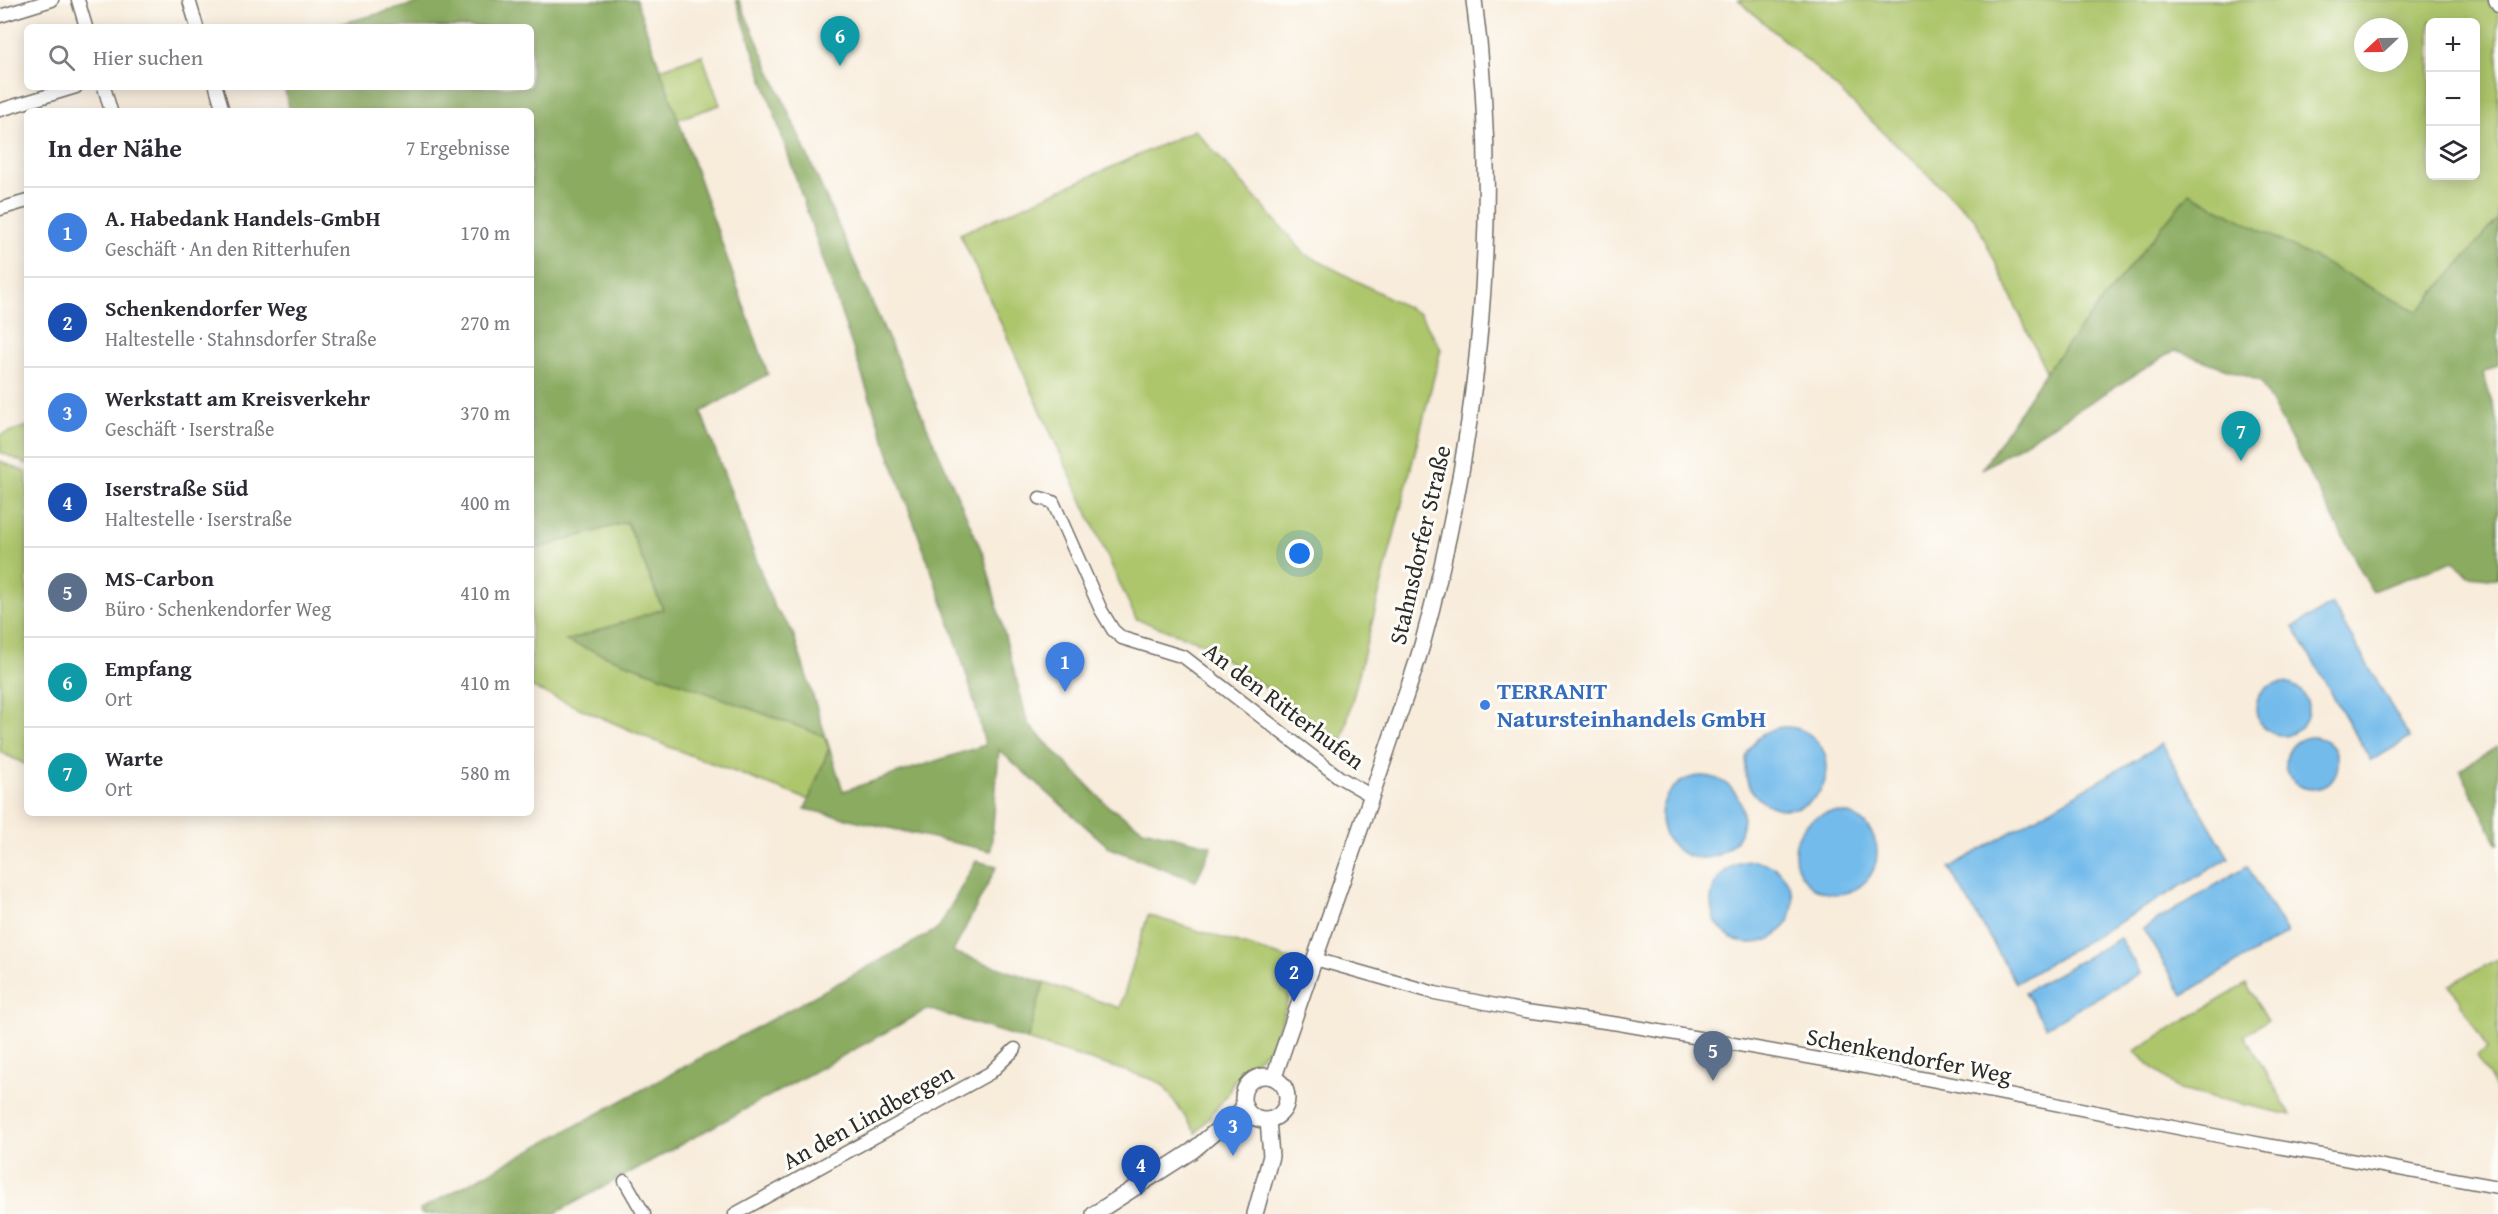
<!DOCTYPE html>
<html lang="de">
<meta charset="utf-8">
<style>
body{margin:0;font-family:"Gentium Book Plus",serif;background:#f2f2f3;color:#2b2b33}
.controls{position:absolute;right:18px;top:18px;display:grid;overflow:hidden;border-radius:9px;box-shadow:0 3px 15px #0003}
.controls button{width:54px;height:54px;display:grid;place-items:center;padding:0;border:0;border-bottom:2px solid #e1e1e2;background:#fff;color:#2b2b33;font:30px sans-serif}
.compass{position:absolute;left:2354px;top:18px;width:54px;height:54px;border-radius:50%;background:#fff;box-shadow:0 3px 15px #0003;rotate:248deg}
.you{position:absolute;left:1300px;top:554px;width:21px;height:21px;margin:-15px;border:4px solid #fff;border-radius:50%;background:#1a73e8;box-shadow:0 0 0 9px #1a73e833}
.badge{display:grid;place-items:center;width:39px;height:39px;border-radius:50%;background:#b5179e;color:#fff;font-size:20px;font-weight:700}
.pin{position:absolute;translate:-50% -50px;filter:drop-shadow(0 2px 3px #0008)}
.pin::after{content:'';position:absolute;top:32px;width:21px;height:18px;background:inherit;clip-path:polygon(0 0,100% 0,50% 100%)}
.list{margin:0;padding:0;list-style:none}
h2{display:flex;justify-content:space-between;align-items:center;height:78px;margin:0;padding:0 24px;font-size:26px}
h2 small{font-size:20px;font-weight:400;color:#7c7c81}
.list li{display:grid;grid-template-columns:39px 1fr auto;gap:18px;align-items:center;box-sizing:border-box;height:90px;padding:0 24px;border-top:2px solid #e1e1e2}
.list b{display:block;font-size:22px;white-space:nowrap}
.list p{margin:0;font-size:20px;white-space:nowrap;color:#7c7c81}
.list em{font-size:20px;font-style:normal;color:#7c7c81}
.icon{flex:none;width:33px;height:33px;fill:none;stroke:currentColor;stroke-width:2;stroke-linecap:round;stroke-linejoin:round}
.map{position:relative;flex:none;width:2498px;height:1214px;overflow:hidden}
.search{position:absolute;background:#fff;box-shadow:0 3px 15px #0003;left:24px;top:24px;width:510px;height:66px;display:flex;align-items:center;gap:15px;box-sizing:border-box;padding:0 21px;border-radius:9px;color:#7c7c81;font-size:22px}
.panel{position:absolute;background:#fff;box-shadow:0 3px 15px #0003;left:24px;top:108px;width:510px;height:708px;border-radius:9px}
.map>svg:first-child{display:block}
.green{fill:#adc66c;stroke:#6c784c;stroke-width:1.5;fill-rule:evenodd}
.forest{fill:#8aab60;stroke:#5a6b46;stroke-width:1.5}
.water{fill:#73bbeb;stroke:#4f738b;stroke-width:1.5}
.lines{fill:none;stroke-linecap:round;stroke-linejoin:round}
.minor-casing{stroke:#736f69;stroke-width:15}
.tertiary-casing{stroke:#736f69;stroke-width:18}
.minor{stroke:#fff;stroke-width:12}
.tertiary{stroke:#fff;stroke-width:15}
.shop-dot{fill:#3f7fe0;stroke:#fdfcf7;stroke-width:2}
.labels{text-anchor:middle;stroke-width:6;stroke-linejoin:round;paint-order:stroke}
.street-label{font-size:24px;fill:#2b2b2b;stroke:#fdfcf7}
.shop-label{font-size:24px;font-weight:bold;fill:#366cbe;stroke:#fdfcf7;text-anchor:start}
</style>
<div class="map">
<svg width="2498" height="1214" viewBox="0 0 2498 1214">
<rect width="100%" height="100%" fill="#fdfcf7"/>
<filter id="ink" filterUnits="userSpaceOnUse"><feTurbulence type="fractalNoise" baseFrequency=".0167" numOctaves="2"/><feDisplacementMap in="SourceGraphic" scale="12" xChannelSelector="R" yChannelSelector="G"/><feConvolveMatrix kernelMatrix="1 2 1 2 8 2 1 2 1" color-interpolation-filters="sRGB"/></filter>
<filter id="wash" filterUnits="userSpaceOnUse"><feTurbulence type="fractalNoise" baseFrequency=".008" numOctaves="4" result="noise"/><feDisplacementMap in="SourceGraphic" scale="24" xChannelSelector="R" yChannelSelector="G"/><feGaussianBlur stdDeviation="1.35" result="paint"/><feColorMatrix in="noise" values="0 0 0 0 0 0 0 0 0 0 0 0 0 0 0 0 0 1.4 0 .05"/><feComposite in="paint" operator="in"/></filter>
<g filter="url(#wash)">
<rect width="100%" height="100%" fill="#f8ecdb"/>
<g class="green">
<path d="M 1738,0 L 2495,0 L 2498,6 L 2498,219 L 2418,312 L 2189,194 L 2046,371 L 1975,219 L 1811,64 ZM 2430,22 L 2476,22 L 2476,176 L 2430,176 ZM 2363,27 L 2399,27 L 2399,63 L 2363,63 Z"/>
<path d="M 702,55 L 720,105 L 678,119 L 660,69 Z"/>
<path d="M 1195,130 L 1305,254 L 1420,314 L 1441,349 L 1342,741 L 1202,643 L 1136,619 L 960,234 Z"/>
<path d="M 27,426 L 27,464 L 0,452 L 0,435 Z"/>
<path d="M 0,461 L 27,473 L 27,765 L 0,752 Z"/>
<path d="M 627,522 L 663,610 L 567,641 L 825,736 L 829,748 L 809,800 L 669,747 L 531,687 L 531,550 Z"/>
<path d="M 1148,915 L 1290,959 L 1297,967 L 1283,1017 L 1269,1048 L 1233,1082 L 1228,1094 L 1196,1133 L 1164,1086 L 1154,1080 L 1027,1040 L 1044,983 L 1120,1008 Z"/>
<path d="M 2498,959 L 2498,1094 L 2477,1056 L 2487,1049 L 2450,984 Z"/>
<path d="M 2246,984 L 2268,1020 L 2244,1035 L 2291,1115 L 2179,1090 L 2134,1051 Z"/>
</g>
<g class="forest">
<path d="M 429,0 L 636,0 L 768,374 L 701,412 L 774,607 L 792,630 L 843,791 L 985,745 C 963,646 923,552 890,456 C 837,305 788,152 736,0 L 739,0 L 984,556 L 1028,724 L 1109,807 L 1143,829 L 1212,846 L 1196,881 L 1110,848 L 999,750 L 991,851 L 805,809 L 829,749 L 824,736 L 566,641 L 663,609 L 627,522 L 531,550 L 531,111 L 290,111 L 284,87 L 531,87 L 531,27 L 329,27 Z"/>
<path d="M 2189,193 L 2418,312 L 2498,219 L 2498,365 L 2483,373 L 2498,421 L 2498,579 L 2469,576 L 2453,561 L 2372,591 L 2260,381 L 2175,350 L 1982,469 L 2046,371 Z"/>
<path d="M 2498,746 L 2498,845 L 2460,770 Z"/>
<path d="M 976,861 L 997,866 L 953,952 L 1044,983 L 1027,1040 L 928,1009 L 554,1214 L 421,1214 L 420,1210 L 938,929 Z"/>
</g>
<g class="water">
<path d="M 2332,604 L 2410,738 L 2371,761 L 2293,627 Z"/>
<circle cx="2282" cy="709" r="26"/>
<circle cx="1786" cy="768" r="41"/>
<circle cx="2312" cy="763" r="26"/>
<path d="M 2162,744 L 2229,858 L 2016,983 L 1949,868 Z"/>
<circle cx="1702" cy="817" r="41"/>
<circle cx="1836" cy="853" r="41"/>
<circle cx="1752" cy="902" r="41"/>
<path d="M 2247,866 L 2287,933 L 2183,995 L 2143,929 Z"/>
<path d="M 2120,938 L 2140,973 L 2046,1027 L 2025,992 Z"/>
</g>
</g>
<g filter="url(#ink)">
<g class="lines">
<g class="minor-casing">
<g id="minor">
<path d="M 78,0 L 86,27"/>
<path d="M 189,0 L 197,27"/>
<path d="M 2495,0 L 2498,6"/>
<path d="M 0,16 L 52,0"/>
<path d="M 104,87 L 111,111"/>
<path d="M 216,87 L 223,111"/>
<path d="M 0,110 L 76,87"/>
<path d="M 0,209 L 27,201"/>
<path d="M 1040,498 L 1053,502 L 1101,610 L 1113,630 L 1122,638 L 1184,657 L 1339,777 L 1372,796"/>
<path d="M 1315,959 L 1435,993 L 1526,1011 L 1619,1024 L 1865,1067 L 2234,1139 L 2498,1187"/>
<path d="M 625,1181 L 644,1214"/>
<path d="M 735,1214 L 990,1073 L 1015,1049"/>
</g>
</g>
<g class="tertiary-casing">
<g id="tertiary">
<circle cx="1265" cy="1098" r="22"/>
<path d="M 1274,1077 C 1310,970 1349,864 1385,756 C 1397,719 1411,683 1422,645 C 1479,438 1503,214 1474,0"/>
<path d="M 1094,1214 L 1192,1151 L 1245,1107"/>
<path d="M 1255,1214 L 1271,1156 L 1268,1120"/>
</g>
</g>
<use href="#minor" class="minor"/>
<use href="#tertiary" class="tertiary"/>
</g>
</g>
<circle class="shop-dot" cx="1485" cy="705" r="6"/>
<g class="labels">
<g class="street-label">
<text transform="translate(1420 545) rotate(-77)" y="8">Stahnsdorfer Straße</text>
<text transform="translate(1284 706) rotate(37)" y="8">An den Ritterhufen</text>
<text transform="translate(1909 1056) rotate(11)" y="8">Schenkendorfer Weg</text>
<text transform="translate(868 1117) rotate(-29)" y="8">An den Lindbergen</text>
</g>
<g class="shop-label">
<text x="1497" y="699">TERRANIT<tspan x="1497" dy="28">Natursteinhandels GmbH</tspan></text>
</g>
</g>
</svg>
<div class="controls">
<button>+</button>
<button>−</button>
<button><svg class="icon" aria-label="layers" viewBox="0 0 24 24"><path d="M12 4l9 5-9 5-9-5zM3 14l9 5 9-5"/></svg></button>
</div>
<svg class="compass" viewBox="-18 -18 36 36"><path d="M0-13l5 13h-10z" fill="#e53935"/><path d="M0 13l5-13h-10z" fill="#7c7c81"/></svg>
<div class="you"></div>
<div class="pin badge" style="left:1065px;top:692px;background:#3f7fe0">1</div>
<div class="pin badge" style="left:1294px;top:1002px;background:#1a4fb4">2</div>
<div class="pin badge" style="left:1233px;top:1156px;background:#3f7fe0">3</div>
<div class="pin badge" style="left:1141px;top:1195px;background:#1a4fb4">4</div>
<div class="pin badge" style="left:1713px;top:1081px;background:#5c6f8a">5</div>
<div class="pin badge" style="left:840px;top:66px;background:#0f9aa8">6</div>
<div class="pin badge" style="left:2241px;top:461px;background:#0f9aa8">7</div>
<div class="search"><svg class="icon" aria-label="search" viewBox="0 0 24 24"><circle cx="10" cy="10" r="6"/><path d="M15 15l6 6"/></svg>Hier suchen</div>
<section class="panel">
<h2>In der Nähe<small>7 Ergebnisse</small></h2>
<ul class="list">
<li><span class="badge" style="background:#3f7fe0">1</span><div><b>A. Habedank Handels-GmbH</b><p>Geschäft · An den Ritterhufen</p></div><em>170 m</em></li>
<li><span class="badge" style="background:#1a4fb4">2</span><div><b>Schenkendorfer Weg</b><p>Haltestelle · Stahnsdorfer Straße</p></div><em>270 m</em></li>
<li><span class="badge" style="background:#3f7fe0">3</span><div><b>Werkstatt am Kreisverkehr</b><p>Geschäft · Iserstraße</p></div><em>370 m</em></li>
<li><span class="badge" style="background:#1a4fb4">4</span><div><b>Iserstraße Süd</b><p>Haltestelle · Iserstraße</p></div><em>400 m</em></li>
<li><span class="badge" style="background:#5c6f8a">5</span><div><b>MS-Carbon</b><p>Büro · Schenkendorfer Weg</p></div><em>410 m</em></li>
<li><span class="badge" style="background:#0f9aa8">6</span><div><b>Empfang</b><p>Ort</p></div><em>410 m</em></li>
<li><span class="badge" style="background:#0f9aa8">7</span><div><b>Warte</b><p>Ort</p></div><em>580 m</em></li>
</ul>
</section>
</div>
